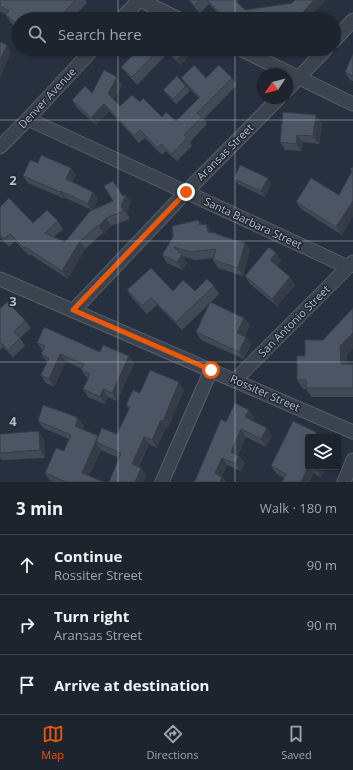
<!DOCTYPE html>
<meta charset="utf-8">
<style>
body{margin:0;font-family:"Open Sans",sans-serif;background:#252c36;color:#f1f3f6}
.controls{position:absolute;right:12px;bottom:12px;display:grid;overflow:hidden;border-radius:4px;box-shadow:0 1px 3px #0004}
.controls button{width:36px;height:36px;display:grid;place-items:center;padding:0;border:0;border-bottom:1px solid #3b414a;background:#1d242e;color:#f1f3f6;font:20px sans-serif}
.compass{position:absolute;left:257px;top:68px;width:36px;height:36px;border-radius:50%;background:#1d242e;box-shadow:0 1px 3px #0004;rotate:235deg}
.stop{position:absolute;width:12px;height:12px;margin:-9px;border:3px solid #ea580c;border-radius:50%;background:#fff}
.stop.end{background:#ea580c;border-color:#fff;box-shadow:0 1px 4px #0008}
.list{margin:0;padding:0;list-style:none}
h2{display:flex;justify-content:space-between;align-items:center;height:52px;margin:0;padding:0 16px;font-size:17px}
h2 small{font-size:13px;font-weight:400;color:#a0a4aa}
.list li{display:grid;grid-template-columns:26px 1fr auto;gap:12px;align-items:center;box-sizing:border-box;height:60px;padding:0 16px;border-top:1px solid #3b414a}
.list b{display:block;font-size:15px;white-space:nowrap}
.list p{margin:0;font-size:13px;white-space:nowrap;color:#a0a4aa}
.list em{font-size:13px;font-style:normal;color:#a0a4aa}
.icon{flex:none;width:22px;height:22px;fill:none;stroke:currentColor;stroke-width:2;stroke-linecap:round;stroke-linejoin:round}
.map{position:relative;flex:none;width:353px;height:482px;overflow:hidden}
.search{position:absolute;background:#1d242e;box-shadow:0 1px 3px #0004;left:12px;right:12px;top:12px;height:44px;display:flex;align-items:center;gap:10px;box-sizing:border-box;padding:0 14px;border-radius:22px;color:#a0a4aa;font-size:15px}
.sheet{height:232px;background:#1d242e}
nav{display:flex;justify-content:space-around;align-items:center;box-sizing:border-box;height:56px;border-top:1px solid #3b414a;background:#1d242e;font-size:11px;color:#a0a4aa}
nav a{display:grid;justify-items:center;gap:2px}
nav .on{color:#ea580c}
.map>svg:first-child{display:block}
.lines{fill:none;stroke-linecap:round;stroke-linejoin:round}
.minor-casing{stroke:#565e69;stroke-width:15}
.minor{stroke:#3b434e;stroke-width:13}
.wall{fill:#414956}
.shaded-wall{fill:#353c46}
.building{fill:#4c5564;stroke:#353c46}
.route{stroke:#ea580c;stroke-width:5}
.grid{fill:none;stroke:#b8bec9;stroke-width:1;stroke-opacity:0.55}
.labels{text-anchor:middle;stroke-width:3;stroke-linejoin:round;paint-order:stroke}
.street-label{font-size:11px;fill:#b8bec9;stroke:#202734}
.grid-label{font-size:13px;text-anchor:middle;font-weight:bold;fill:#b8bec9;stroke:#202734;stroke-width:3;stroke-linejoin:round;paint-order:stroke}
</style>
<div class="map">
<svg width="353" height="482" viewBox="0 0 353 482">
<rect width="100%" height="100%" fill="#27303e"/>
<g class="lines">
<g class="minor-casing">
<g id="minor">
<path d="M 140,0 L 179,19"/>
<path d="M 121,19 L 139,0"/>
<path d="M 334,41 L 353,20"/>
<path d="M 240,49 L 353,104"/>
<path d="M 287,90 L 326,49"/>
<path d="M 28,119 L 348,267"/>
<path d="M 0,147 L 28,119 L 93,49"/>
<path d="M 0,279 L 353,432"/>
<path d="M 73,311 L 186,192 L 279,98"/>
<path d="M 235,380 L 353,262"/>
<path d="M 162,482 L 211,370"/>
<path d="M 344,482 L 353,460"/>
</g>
</g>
<use href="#minor" class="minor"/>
</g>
<g class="wall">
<path d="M 0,0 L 85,0 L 87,3 L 71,19 L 19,19 L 19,30 L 11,23 L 5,14 L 0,12 Z"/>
<path d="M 188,0 L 239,0 L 237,2 L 245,10 L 309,19 L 223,19 L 209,4 L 200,13 Z"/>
<path d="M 139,49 L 162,49 L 166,55 L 137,85 L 127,74 L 121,67 Z"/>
<path d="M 167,51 L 189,55 L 181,65 L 171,56 Z"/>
<path d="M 353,54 L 353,81 L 350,80 L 345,72 Z"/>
<path d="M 181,78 L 232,78 L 237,85 L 204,119 L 207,124 L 190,142 L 192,146 L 177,161 L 166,151 L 162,155 L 145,138 L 139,143 L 109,111 L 96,125 L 77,108 L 72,100 L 92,93 L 122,85 L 114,100 L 120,106 L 140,102 L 162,117 L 176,121 L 199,98 L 186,85 Z"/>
<path d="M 186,86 L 190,91 L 176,104 L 167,95 L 163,90 Z"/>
<path d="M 316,115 L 322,123 L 319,144 L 303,142 L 302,151 L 285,150 L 280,142 Z"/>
<path d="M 38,163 L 71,168 L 76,175 L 72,182 L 93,192 L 98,199 L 93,210 L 123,196 L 131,202 L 127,213 L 130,219 L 111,226 L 104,234 L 103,233 L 85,249 L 68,279 L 30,254 L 29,256 L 15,241 L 9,247 L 0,237 L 0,207 L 33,223 L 58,221 L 63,229 L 54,237 L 65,242 L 92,210 L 66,198 L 65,199 L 28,183 L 23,176 Z"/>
<path d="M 353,167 L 353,216 L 342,235 L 301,209 L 296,202 L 339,195 L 352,171 Z"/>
<path d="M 234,179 L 271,183 L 265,197 L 238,184 Z"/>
<path d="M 198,220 L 202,225 L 206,224 L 211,233 L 216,233 L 217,235 L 245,243 L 250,250 L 243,276 L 218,268 L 213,260 L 214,258 L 195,260 L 183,256 L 187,263 L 183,270 L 167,263 L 162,255 Z"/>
<path d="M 276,253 L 281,261 L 277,266 L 290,277 L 295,285 L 277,306 L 250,284 L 245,276 Z"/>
<path d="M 214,286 L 219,294 L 211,302 L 244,318 L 250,325 L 245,336 L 246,337 L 251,344 L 244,359 L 201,340 L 196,332 L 209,304 L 182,330 L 157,305 L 147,314 L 132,298 L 127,290 L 195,291 Z"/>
<path d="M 0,307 L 1,308 L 25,320 L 31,328 L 20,338 L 25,346 L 13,357 L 3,347 L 0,350 Z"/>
<path d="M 353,308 L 353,348 L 347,355 L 347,364 L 353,364 L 353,397 L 312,397 L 306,389 L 303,389 L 297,380 L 305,356 L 323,340 Z"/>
<path d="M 37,343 L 129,356 L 134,364 L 117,401 L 108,397 L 105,404 L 88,397 L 83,389 L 88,378 L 87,378 L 81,370 L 82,369 L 66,361 L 54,387 L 46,383 L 41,375 L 47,362 L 41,354 L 43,351 Z"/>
<path d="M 184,390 L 168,428 L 166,427 L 157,448 L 149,444 L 139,467 L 146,475 L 143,482 L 109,482 L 119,458 L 101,450 L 89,476 L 104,482 L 54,482 L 50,481 L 45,473 L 64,451 L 69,439 L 43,428 L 38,421 L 78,418 L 84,426 L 82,429 L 98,436 L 117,434 L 129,409 L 126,405 L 140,393 Z"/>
<path d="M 249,410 L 254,418 L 252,421 L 272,436 L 266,447 L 246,437 L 238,455 L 239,456 L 245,463 L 241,471 L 227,465 L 222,477 L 226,482 L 195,481 Z"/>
<path d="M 0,434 L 44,439 L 45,458 L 2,460 L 0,458 Z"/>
<path d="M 271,466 L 308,467 L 326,467 L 321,477 L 314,473 L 284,478 L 277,474 Z"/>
</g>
<g class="shaded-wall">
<path d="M 314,0 L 326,0 L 309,19 L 297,19 Z"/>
<path d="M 7,45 L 11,52 L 0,79 L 0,60 Z"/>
<path d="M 186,50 L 189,55 L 181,65 L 177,59 Z"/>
<path d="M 117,77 L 122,85 L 113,102 L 108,94 Z"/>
<path d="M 104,104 L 109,111 L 96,125 L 91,118 Z"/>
<path d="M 316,115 L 322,123 L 319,144 L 313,136 Z"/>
<path d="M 297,135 L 303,142 L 302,151 L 296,144 Z"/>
<path d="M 71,168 L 76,175 L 71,186 L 66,179 Z"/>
<path d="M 268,178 L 271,183 L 265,197 L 261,191 Z"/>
<path d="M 61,191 L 66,198 L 65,199 L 60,192 Z"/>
<path d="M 93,192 L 98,199 L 93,211 L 88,204 Z"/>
<path d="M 126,195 L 131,202 L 127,213 L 130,219 L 121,206 Z"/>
<path d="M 353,201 L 353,216 L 342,235 L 336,227 Z"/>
<path d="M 106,218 L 111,226 L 104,234 L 99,226 Z"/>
<path d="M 206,224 L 211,232 L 213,240 L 208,232 Z"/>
<path d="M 80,241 L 85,249 L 68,279 L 62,271 Z"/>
<path d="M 245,243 L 250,250 L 243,276 L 238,268 Z"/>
<path d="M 276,253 L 281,261 L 275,268 L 270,260 Z"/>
<path d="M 182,255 L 187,263 L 183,270 L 177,262 Z"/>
<path d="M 290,277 L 295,285 L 277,306 L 272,299 Z"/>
<path d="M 244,318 L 250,325 L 243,340 L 237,333 Z"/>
<path d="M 353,333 L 353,348 L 347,355 L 347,373 L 341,364 L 340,346 Z"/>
<path d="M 246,337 L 251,344 L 244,359 L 239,352 Z"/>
<path d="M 60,354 L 66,361 L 54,387 L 49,379 Z"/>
<path d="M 129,356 L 134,364 L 117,401 L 112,393 Z"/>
<path d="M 179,382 L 184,390 L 168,428 L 163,421 Z"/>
<path d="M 103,389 L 108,397 L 105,404 L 100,397 Z"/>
<path d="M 249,410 L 254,418 L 250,424 L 245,417 Z"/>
<path d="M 78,418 L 84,426 L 80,434 L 75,426 Z"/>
<path d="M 161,420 L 166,427 L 157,448 L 152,440 Z"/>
<path d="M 267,428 L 272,436 L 266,447 L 261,439 Z"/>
<path d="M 241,429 L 246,437 L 236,459 L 231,452 Z"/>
<path d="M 39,431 L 44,439 L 45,458 L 40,450 Z"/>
<path d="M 316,432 L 319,437 L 313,437 Z"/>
<path d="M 98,436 L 96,442 L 101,450 L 87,480 L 82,473 Z"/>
<path d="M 144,437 L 149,444 L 137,471 L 132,464 Z"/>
<path d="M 239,456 L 245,463 L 241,471 L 236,464 Z"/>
<path d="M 222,458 L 227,465 L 222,477 L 226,482 L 220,482 L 215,473 Z"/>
<path d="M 308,467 L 309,467 L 314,473 L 310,482 L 301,482 Z"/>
<path d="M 317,467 L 326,467 L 321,477 L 316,469 Z"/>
<path d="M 141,468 L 146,475 L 143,482 L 135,482 Z"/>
</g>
<g class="building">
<path d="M 0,0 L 76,0 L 57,19 L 19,19 L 19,26 L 5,14 L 9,11 L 0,6 Z"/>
<path d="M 189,0 L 200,0 L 194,5 Z"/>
<path d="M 207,0 L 235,0 L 245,10 L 292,3 L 295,0 L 314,0 L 297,19 L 235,19 L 229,13 L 224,17 Z"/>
<path d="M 0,42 L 7,45 L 0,60 Z"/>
<path d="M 139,49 L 160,49 L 132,77 L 121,67 Z"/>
<path d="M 168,49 L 185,49 L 186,50 L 177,59 L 167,51 Z"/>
<path d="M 353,54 L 353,76 L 345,72 Z"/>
<path d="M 194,65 L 206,78 L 219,65 L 232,78 L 197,113 L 202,117 L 184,135 L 187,138 L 172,154 L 161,144 L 157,148 L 140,130 L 134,136 L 104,104 L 91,118 L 72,100 L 85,86 L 92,93 L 104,70 L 117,77 L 108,94 L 120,106 L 132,95 L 140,102 L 143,98 L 162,117 L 166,112 L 176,121 L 200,97 L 181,78 Z"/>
<path d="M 177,76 L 186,86 L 173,99 L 163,90 Z"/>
<path d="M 283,112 L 316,115 L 313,136 L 297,135 L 296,144 L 280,142 Z"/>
<path d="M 41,155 L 71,168 L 66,179 L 93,192 L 88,204 L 61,191 L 60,192 L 23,176 L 30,160 L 38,163 Z"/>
<path d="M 240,165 L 268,178 L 261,191 L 234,179 Z"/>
<path d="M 353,167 L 353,201 L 336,227 L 296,202 L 311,178 L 339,195 L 352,171 L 350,169 Z"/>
<path d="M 113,181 L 123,196 L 126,195 L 121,206 L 124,211 L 106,218 L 99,226 L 98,225 L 80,241 L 62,271 L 25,247 L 24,248 L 10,234 L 4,239 L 0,235 L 0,207 L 9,198 L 33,223 L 47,210 L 58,221 L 45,233 L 65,242 L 90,211 L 113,201 L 104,186 Z"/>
<path d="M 198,220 L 200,225 L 206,224 L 208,232 L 216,233 L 216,234 L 245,243 L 238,268 L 213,260 L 216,249 L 190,252 L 174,247 L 182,255 L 177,262 L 162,255 L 173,237 L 172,226 Z"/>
<path d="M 269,247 L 276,253 L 270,260 L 290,277 L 272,299 L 245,276 Z"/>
<path d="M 151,268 L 173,291 L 183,280 L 195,291 L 207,279 L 214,286 L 176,322 L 151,298 L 142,306 L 127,290 Z"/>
<path d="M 7,302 L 25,320 L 14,332 L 20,338 L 8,350 L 0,342 L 0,307 L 1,308 Z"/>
<path d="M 210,302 L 244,318 L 237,333 L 246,337 L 239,352 L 196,332 Z"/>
<path d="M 353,308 L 353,333 L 340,346 L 341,364 L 353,364 L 353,388 L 306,388 L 306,380 L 297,380 L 297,356 L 305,356 L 305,340 L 323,340 Z"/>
<path d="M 44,327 L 100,352 L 103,345 L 129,356 L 112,393 L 103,389 L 100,397 L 83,389 L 90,374 L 81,370 L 84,364 L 60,354 L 49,379 L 41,375 L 49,358 L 41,354 L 45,346 L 37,343 Z"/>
<path d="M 150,370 L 179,382 L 163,421 L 161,420 L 152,440 L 144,437 L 132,464 L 141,468 L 135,482 L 109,482 L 121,453 L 96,442 L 102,428 L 117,434 L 130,407 L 126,405 L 133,390 L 140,393 Z"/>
<path d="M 235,403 L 249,410 L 245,417 L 267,428 L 261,439 L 241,429 L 231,452 L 239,456 L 236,464 L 222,458 L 215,473 L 222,477 L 220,482 L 193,482 L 194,481 L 195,481 L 221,419 L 226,422 Z"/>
<path d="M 43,405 L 66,413 L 78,418 L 75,426 L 98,436 L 82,473 L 104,482 L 66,482 L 45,473 L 56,448 L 64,451 L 71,435 L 38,421 Z"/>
<path d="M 293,421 L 316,432 L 313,437 L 308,437 L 308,467 L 301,482 L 282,482 L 286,474 L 271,466 Z"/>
<path d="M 39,431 L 40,450 L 0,453 L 0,434 Z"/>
<path d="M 311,467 L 317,467 L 316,469 Z"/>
</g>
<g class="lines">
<path class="route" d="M 186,192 L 73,310 L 211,370"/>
</g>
<path class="grid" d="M 118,0 L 118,19M 235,0 L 235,19M 118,49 L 118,482M 235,49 L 235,482M 0,120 L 353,120M 0,241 L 353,241M 0,362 L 353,362"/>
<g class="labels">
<g class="street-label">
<text transform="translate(47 98) rotate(-47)" y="4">Denver Avenue</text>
<text transform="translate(225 152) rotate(-45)" y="4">Aransas Street</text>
<text transform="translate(253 223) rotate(25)" y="4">Santa Barbara Street</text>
<text transform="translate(294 321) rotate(-45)" y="4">San Antonio Street</text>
<text transform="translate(265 393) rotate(24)" y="4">Rossiter Street</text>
</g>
</g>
<g class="grid-label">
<text x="13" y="185">2</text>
<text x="13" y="306">3</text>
<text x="13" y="426">4</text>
</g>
</svg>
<div class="controls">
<button><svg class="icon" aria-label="layers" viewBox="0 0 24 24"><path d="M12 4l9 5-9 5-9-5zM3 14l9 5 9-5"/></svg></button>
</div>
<svg class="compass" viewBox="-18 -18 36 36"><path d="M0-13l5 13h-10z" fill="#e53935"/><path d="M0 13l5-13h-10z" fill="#a0a4aa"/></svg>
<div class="stop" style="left:211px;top:370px"></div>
<div class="stop end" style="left:186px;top:192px"></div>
<div class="search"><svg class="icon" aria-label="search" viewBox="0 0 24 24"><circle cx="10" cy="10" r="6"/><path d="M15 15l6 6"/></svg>Search here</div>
</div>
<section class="sheet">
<h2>3 min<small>Walk · 180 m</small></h2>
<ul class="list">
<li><svg class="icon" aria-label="ahead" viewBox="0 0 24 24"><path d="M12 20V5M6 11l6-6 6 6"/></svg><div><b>Continue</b><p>Rossiter Street</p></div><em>90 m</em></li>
<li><svg class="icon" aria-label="right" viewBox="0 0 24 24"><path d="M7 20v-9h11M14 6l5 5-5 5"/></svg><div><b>Turn right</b><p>Aransas Street</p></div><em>90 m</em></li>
<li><svg class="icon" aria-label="arrive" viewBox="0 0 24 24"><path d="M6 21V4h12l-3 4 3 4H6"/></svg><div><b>Arrive at destination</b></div></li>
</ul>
</section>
<nav>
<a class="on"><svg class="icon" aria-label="map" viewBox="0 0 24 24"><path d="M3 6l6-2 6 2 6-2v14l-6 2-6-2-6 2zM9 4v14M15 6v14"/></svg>Map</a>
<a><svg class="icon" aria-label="directions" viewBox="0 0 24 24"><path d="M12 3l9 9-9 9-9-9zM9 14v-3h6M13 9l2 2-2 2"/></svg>Directions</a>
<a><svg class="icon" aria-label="saved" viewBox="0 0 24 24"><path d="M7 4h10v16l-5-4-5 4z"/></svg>Saved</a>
</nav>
